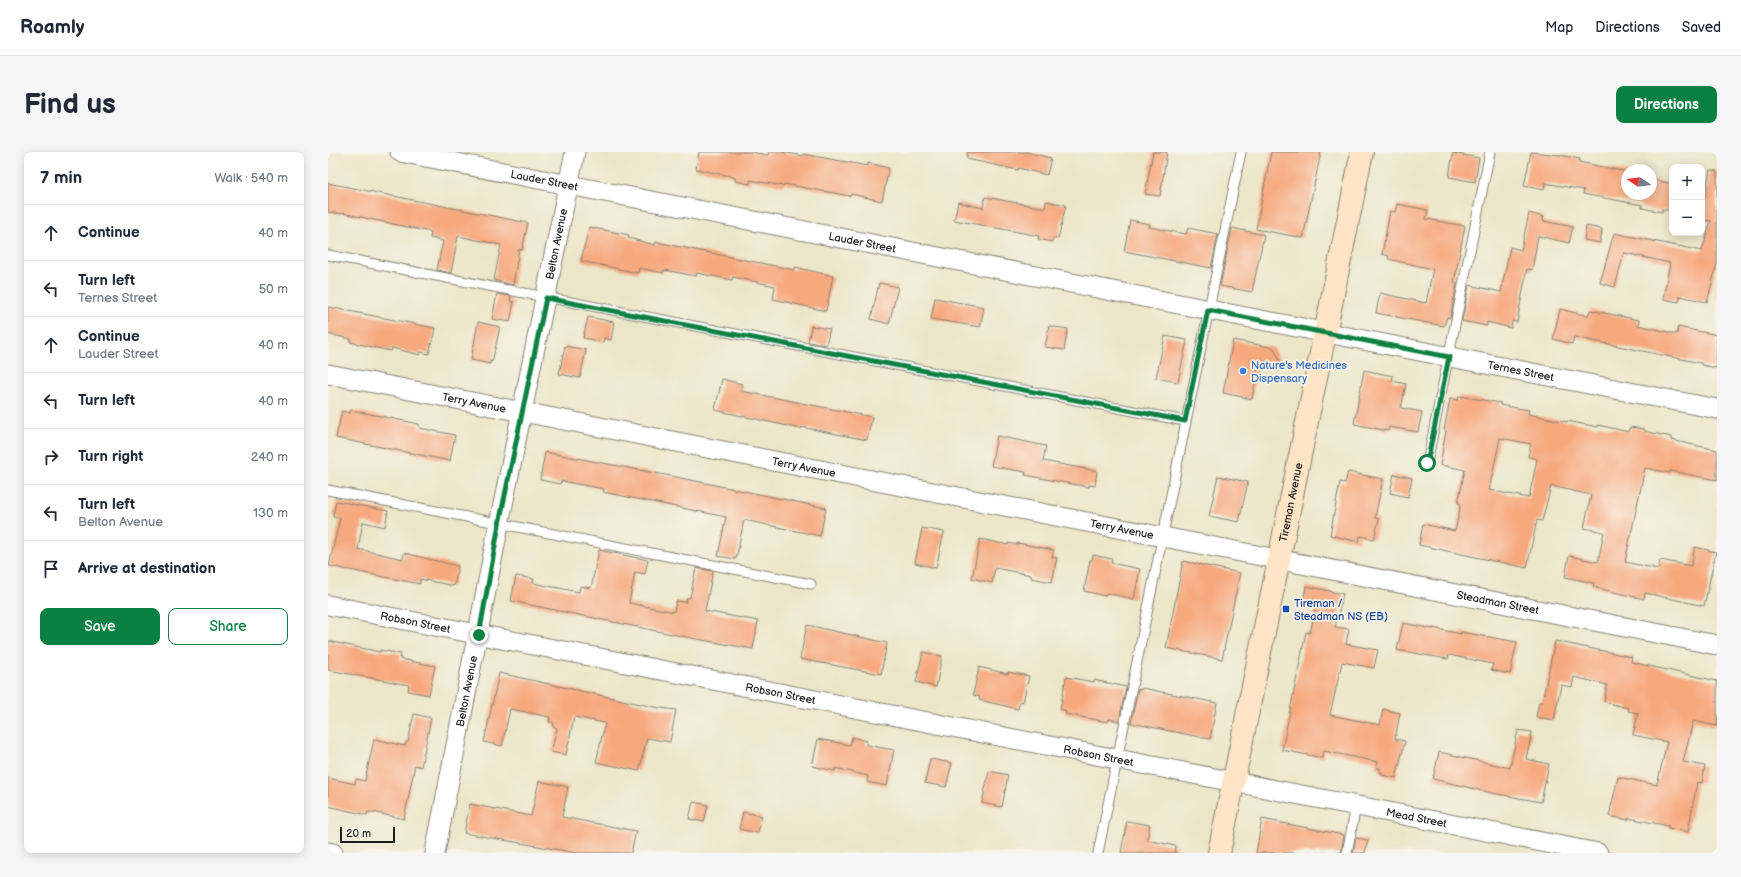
<!DOCTYPE html>
<meta charset="utf-8">
<style>
body{margin:0;font-family:"Balsamiq Sans",sans-serif;background:#f6f6f7;color:#1f2937}
.controls{position:absolute;right:12px;top:12px;display:grid;overflow:hidden;border-radius:8px;box-shadow:0 2px 10px #0003}
.controls button{width:36px;height:36px;display:grid;place-items:center;padding:0;border:0;border-bottom:1px solid #e0e1e3;background:#fff;color:#1f2937;font:20px sans-serif}
.compass{position:absolute;left:1293px;top:12px;width:36px;height:36px;border-radius:50%;background:#fff;box-shadow:0 2px 10px #0003;rotate:283deg}
.scale{position:absolute;left:12px;bottom:10px;width:55px;box-sizing:border-box;padding-left:4px;border:2px solid #1c1c1c;border-top:0;font-size:11px;line-height:14px;white-space:nowrap;color:#1c1c1c;-webkit-text-stroke:3px #f7f3e8;paint-order:stroke}
.stop{position:absolute;width:12px;height:12px;margin:-9px;border:3px solid #0b8043;border-radius:50%;background:#fff}
.stop.end{background:#0b8043;border-color:#fff;box-shadow:0 1px 4px #0008}
.list{margin:0;padding:0;list-style:none}
h2{display:flex;justify-content:space-between;align-items:center;height:52px;margin:0;padding:0 16px;font-size:17px}
h2 small{font-size:13px;font-weight:400;color:#747a83}
.list li{display:grid;grid-template-columns:26px 1fr auto;gap:12px;align-items:center;box-sizing:border-box;height:56px;padding:0 16px;border-top:1px solid #e0e1e3}
.list b{display:block;font-size:15px;white-space:nowrap}
.list p{margin:0;font-size:13px;white-space:nowrap;color:#747a83}
.list em{font-size:13px;font-style:normal;color:#747a83}
.actions{display:flex;gap:8px;padding:12px 16px}
.actions a{flex:1;padding:9px 0;border:1px solid #0b8043;border-radius:8px;text-align:center;font-size:14px;color:#0b8043}
.actions .main{background:#0b8043;color:#fff}
.icon{flex:none;width:22px;height:22px;fill:none;stroke:currentColor;stroke-width:2;stroke-linecap:round;stroke-linejoin:round}
.map{position:relative;flex:none;width:1389px;height:701px;overflow:hidden;border-radius:8px}
header{display:flex;align-items:center;gap:24px;box-sizing:border-box;height:56px;padding:0 20px;background:#fff;border-bottom:1px solid #e0e1e3}
header strong{font-size:19px}
nav{display:flex;gap:22px;margin-inline-start:auto;font-size:14px}
.intro{display:flex;align-items:center;justify-content:space-between;box-sizing:border-box;height:96px;padding:0 24px}
h1{margin:0;font-size:28px}
.button{padding:10px 18px;border-radius:8px;background:#0b8043;color:#fff;font-size:14px;font-weight:700}
main{display:flex;gap:24px;padding:0 24px}
aside{flex:1;background:#fff;border-radius:8px;box-shadow:0 2px 10px #0003}
.map>svg:first-child{display:block}
.building{fill:#f7a97e;fill-rule:evenodd}
.lines{fill:none;stroke-linecap:round;stroke-linejoin:round}
.lane-casing{stroke:#848172;stroke-width:11}
.street-casing{stroke:#848172;stroke-width:21}
.secondary-casing{stroke:#848172;stroke-width:24}
.lane{stroke:#fff;stroke-width:9}
.street{stroke:#fff;stroke-width:19}
.secondary{stroke:#ffe4c6;stroke-width:22}
.route{stroke:#0b8043;stroke-width:5}
.shop-dot{fill:#3f7fe0;stroke:#f7f3e8;stroke-width:1.5}
.transit-dot{fill:#1a4fb4;stroke:#f7f3e8;stroke-width:1.5}
.labels{text-anchor:middle;stroke-width:3.5;stroke-linejoin:round;paint-order:stroke}
.street-label{font-size:11px;fill:#1c1c1c;stroke:#f7f3e8}
.shop-label{font-size:11px;fill:#366cbe;stroke:#f7f3e8;text-anchor:start}
.transit-label{font-size:11px;fill:#164399;stroke:#f7f3e8;text-anchor:start}
</style>
<header>
<strong>Roamly</strong>
<nav><a>Map</a><a>Directions</a><a>Saved</a></nav>
</header>
<div class="intro"><h1>Find us</h1><a class="button">Directions</a></div>
<main>
<aside>
<h2>7 min<small>Walk · 540 m</small></h2>
<ul class="list">
<li><svg class="icon" aria-label="ahead" viewBox="0 0 24 24"><path d="M12 20V5M6 11l6-6 6 6"/></svg><div><b>Continue</b></div><em>40 m</em></li>
<li><svg class="icon" aria-label="left" viewBox="0 0 24 24"><path d="M17 20v-9H6M10 6l-5 5 5 5"/></svg><div><b>Turn left</b><p>Ternes Street</p></div><em>50 m</em></li>
<li><svg class="icon" aria-label="ahead" viewBox="0 0 24 24"><path d="M12 20V5M6 11l6-6 6 6"/></svg><div><b>Continue</b><p>Lauder Street</p></div><em>40 m</em></li>
<li><svg class="icon" aria-label="left" viewBox="0 0 24 24"><path d="M17 20v-9H6M10 6l-5 5 5 5"/></svg><div><b>Turn left</b></div><em>40 m</em></li>
<li><svg class="icon" aria-label="right" viewBox="0 0 24 24"><path d="M7 20v-9h11M14 6l5 5-5 5"/></svg><div><b>Turn right</b></div><em>240 m</em></li>
<li><svg class="icon" aria-label="left" viewBox="0 0 24 24"><path d="M17 20v-9H6M10 6l-5 5 5 5"/></svg><div><b>Turn left</b><p>Belton Avenue</p></div><em>130 m</em></li>
<li><svg class="icon" aria-label="arrive" viewBox="0 0 24 24"><path d="M6 21V4h12l-3 4 3 4H6"/></svg><div><b>Arrive at destination</b></div></li>
</ul>
<div class="actions"><a class="main">Save</a><a>Share</a></div>
</aside>
<div class="map">
<svg width="1389" height="701" viewBox="0 0 1389 701">
<rect width="100%" height="100%" fill="#f7f3e8"/>
<filter id="ink" filterUnits="userSpaceOnUse"><feTurbulence type="fractalNoise" baseFrequency=".025" numOctaves="2"/><feDisplacementMap in="SourceGraphic" scale="8" xChannelSelector="R" yChannelSelector="G"/><feConvolveMatrix kernelMatrix="1 2 1 2 8 2 1 2 1" color-interpolation-filters="sRGB"/></filter>
<filter id="wash" filterUnits="userSpaceOnUse"><feTurbulence type="fractalNoise" baseFrequency=".012" numOctaves="4" result="noise"/><feDisplacementMap in="SourceGraphic" scale="16" xChannelSelector="R" yChannelSelector="G"/><feGaussianBlur stdDeviation="0.9" result="paint"/><feColorMatrix in="noise" values="0 0 0 0 0 0 0 0 0 0 0 0 0 0 0 0 0 1.4 0 .05"/><feComposite in="paint" operator="in"/></filter>
<g filter="url(#wash)">
<rect width="100%" height="100%" fill="#ece6c9"/>
<g id="blocks">
<g class="building">
<path d="M 371,0 L 423,0 L 440,3 L 441,0 L 454,0 L 475,4 L 475,2 L 540,14 L 540,11 L 561,16 L 554,49 L 523,42 L 522,44 L 456,32 L 455,34 L 422,28 L 422,32 L 407,29 L 407,26 L 402,24 L 368,17 Z"/>
<path d="M 639,0 L 698,0 L 723,6 L 719,23 L 690,16 L 690,18 L 639,7 Z"/>
<path d="M 825,0 L 839,0 L 832,44 L 817,42 Z"/>
<path d="M 943,0 L 993,0 L 975,86 L 928,77 Z"/>
<path d="M 1203,0 L 1232,3 L 1252,7 L 1251,10 L 1299,20 L 1299,42 L 1323,42 L 1323,27 L 1344,32 L 1344,59 L 1334,57 L 1334,60 L 1314,56 L 1314,53 L 1255,42 L 1256,38 L 1217,31 L 1216,38 L 1196,34 Z"/>
<path d="M 1125,1 L 1151,6 L 1147,30 L 1121,25 Z"/>
<path d="M 1382,18 L 1389,19 L 1389,112 L 1379,150 L 1352,144 L 1351,150 L 1335,147 L 1342,111 L 1301,102 L 1296,101 L 1287,135 L 1272,131 L 1286,81 L 1374,99 L 1383,69 L 1374,68 L 1374,58 Z"/>
<path d="M 0,31 L 200,71 L 194,98 L 191,97 L 185,133 L 166,128 L 173,93 L 130,84 L 123,121 L 109,118 L 115,89 L 102,86 L 103,80 L 14,61 L 14,62 L 0,60 Z"/>
<path d="M 657,45 L 717,56 L 718,49 L 738,53 L 730,87 L 725,86 L 724,90 L 710,87 L 711,84 L 626,68 L 630,50 L 655,56 Z"/>
<path d="M 1069,52 L 1100,58 L 1098,67 L 1137,74 L 1126,130 L 1129,131 L 1122,166 L 1119,165 L 1116,174 L 1048,161 L 1052,141 L 1098,151 L 1105,117 L 1060,107 L 1061,104 L 1054,102 L 1062,59 L 1067,60 Z"/>
<path d="M 1201,61 L 1216,65 L 1215,69 L 1245,75 L 1241,91 L 1210,84 L 1204,118 L 1199,117 L 1189,170 L 1184,169 L 1183,176 L 1159,170 L 1159,174 L 1134,169 L 1141,133 L 1173,140 L 1182,95 L 1193,98 Z"/>
<path d="M 802,68 L 822,72 L 821,75 L 858,82 L 860,76 L 890,82 L 883,116 L 796,99 Z"/>
<path d="M 1258,74 L 1274,77 L 1272,91 L 1256,88 Z"/>
<path d="M 261,75 L 301,83 L 300,86 L 327,93 L 328,90 L 467,118 L 467,115 L 505,124 L 498,159 L 445,147 L 447,134 L 405,125 L 404,128 L 369,121 L 368,124 L 336,118 L 335,121 L 311,116 L 310,121 L 253,109 Z"/>
<path d="M 904,76 L 936,83 L 924,140 L 892,134 Z"/>
<path d="M 551,131 L 570,135 L 561,172 L 543,167 Z"/>
<path d="M 169,142 L 183,144 L 182,149 L 186,150 L 182,170 L 164,167 Z"/>
<path d="M 607,146 L 656,155 L 652,175 L 603,167 Z"/>
<path d="M 0,155 L 107,176 L 101,202 L 92,200 L 92,203 L 64,196 L 63,199 L 22,190 L 23,187 L 0,182 Z"/>
<path d="M 1232,157 L 1260,164 L 1262,158 L 1311,168 L 1310,173 L 1349,182 L 1350,175 L 1389,183 L 1389,216 L 1373,213 L 1373,211 L 1246,185 L 1244,192 L 1225,187 Z"/>
<path d="M 260,165 L 286,170 L 283,188 L 276,186 L 275,190 L 255,186 Z"/>
<path d="M 150,170 L 172,175 L 164,210 L 162,209 L 162,212 L 143,208 Z"/>
<path d="M 483,174 L 502,177 L 498,193 L 480,190 Z"/>
<path d="M 721,174 L 740,177 L 736,198 L 717,195 Z"/>
<path d="M 837,184 L 859,188 L 850,230 L 828,226 Z"/>
<path d="M 905,188 L 946,196 L 954,214 L 931,210 L 924,247 L 895,241 Z"/>
<path d="M 237,194 L 258,198 L 252,226 L 231,222 Z"/>
<path d="M 1036,218 L 1065,224 L 1064,229 L 1078,232 L 1073,256 L 1094,260 L 1090,280 L 1061,275 L 1060,279 L 1026,272 Z"/>
<path d="M 394,227 L 414,232 L 413,239 L 544,265 L 539,288 L 473,275 L 473,277 L 387,258 Z"/>
<path d="M 1131,244 L 1173,251 L 1172,253 L 1201,258 L 1200,262 L 1239,270 L 1239,269 L 1270,275 L 1270,273 L 1301,280 L 1302,275 L 1316,277 L 1316,279 L 1343,285 L 1343,288 L 1389,298 L 1389,328 L 1342,319 L 1342,321 L 1317,316 L 1297,410 L 1330,417 L 1332,408 L 1363,414 L 1367,395 L 1388,400 L 1376,454 L 1317,441 L 1316,447 L 1265,435 L 1266,431 L 1237,425 L 1241,404 L 1270,410 L 1276,380 L 1256,376 L 1263,343 L 1223,334 L 1214,369 L 1209,368 L 1199,416 L 1091,393 L 1095,372 L 1127,379 L 1133,352 L 1130,351 L 1137,318 L 1112,313 L 1118,279 L 1116,278 L 1122,247 L 1130,248 ZM 1172,286 L 1203,292 L 1200,305 L 1209,307 L 1201,346 L 1161,338 Z"/>
<path d="M 23,258 L 91,272 L 91,276 L 127,283 L 122,309 L 8,286 L 14,259 L 22,261 Z"/>
<path d="M 669,284 L 718,294 L 715,309 L 769,319 L 767,334 L 761,333 L 761,335 L 733,330 L 697,323 L 698,320 L 663,314 Z"/>
<path d="M 217,300 L 348,325 L 498,356 L 492,384 L 416,368 L 408,407 L 390,404 L 398,365 L 275,340 L 276,337 L 233,329 L 232,332 L 212,328 Z"/>
<path d="M 1020,320 L 1055,327 L 1047,366 L 1051,367 L 1046,387 L 1032,384 L 1031,390 L 1002,383 L 1012,330 L 1017,331 Z"/>
<path d="M 1066,322 L 1084,326 L 1080,345 L 1062,341 Z"/>
<path d="M 890,324 L 920,330 L 911,370 L 881,364 Z"/>
<path d="M 8,349 L 60,359 L 57,375 L 35,370 L 30,397 L 75,407 L 76,401 L 130,414 L 126,434 L 92,427 L 92,432 L 1,414 L 12,366 L 5,365 Z"/>
<path d="M 594,376 L 616,380 L 608,416 L 587,411 Z"/>
<path d="M 652,387 L 680,393 L 680,391 L 689,393 L 689,391 L 726,398 L 724,405 L 729,406 L 724,430 L 703,426 L 703,423 L 667,416 L 664,431 L 644,426 Z"/>
<path d="M 271,398 L 320,408 L 317,422 L 307,420 L 301,451 L 346,460 L 348,449 L 358,450 L 359,446 L 362,446 L 368,416 L 385,419 L 377,459 L 430,469 L 425,497 L 363,486 L 183,449 L 188,424 L 206,427 L 205,431 L 251,440 L 252,434 L 263,436 Z"/>
<path d="M 765,403 L 784,407 L 783,411 L 812,417 L 806,447 L 778,441 L 777,444 L 756,439 L 762,408 L 764,408 Z"/>
<path d="M 855,409 L 912,421 L 894,507 L 838,496 Z"/>
<path d="M 978,434 L 1015,442 L 1007,475 L 1021,477 L 1018,492 L 1050,498 L 1046,516 L 1014,510 L 1002,563 L 1052,573 L 1055,557 L 1072,561 L 1067,587 L 1077,589 L 1068,626 L 1054,623 L 1054,620 L 1052,620 L 1052,616 L 1048,616 L 1050,610 L 996,599 L 995,606 L 954,598 L 978,480 L 982,481 L 988,454 L 975,451 Z"/>
<path d="M 1075,471 L 1105,477 L 1105,476 L 1133,482 L 1133,480 L 1189,490 L 1182,522 L 1163,518 L 1165,512 L 1121,503 L 1120,507 L 1069,498 Z"/>
<path d="M 479,473 L 559,491 L 553,522 L 472,507 Z"/>
<path d="M 0,489 L 52,500 L 52,498 L 73,502 L 72,507 L 107,514 L 101,543 L 80,539 L 81,533 L 0,518 Z"/>
<path d="M 1227,489 L 1304,505 L 1303,510 L 1389,529 L 1389,574 L 1365,569 L 1355,610 L 1377,614 L 1374,631 L 1369,630 L 1360,680 L 1340,676 L 1341,674 L 1301,666 L 1300,668 L 1281,664 L 1290,625 L 1329,633 L 1339,590 L 1305,583 L 1310,561 L 1300,559 L 1301,556 L 1276,550 L 1279,533 L 1246,525 L 1244,535 L 1233,533 L 1226,568 L 1208,565 L 1211,550 L 1214,550 Z"/>
<path d="M 595,500 L 614,504 L 608,535 L 588,530 Z"/>
<path d="M 651,515 L 680,522 L 680,520 L 701,524 L 695,550 L 692,549 L 690,557 L 651,548 L 652,545 L 645,543 Z"/>
<path d="M 171,521 L 326,555 L 348,558 L 342,590 L 319,586 L 311,619 L 268,610 L 277,571 L 246,565 L 238,603 L 223,600 L 229,576 L 225,575 L 226,571 L 221,570 L 222,565 L 182,557 L 174,594 L 156,590 Z"/>
<path d="M 738,525 L 766,530 L 766,528 L 798,535 L 791,569 L 781,567 L 780,570 L 737,562 L 738,559 L 732,557 Z"/>
<path d="M 814,536 L 889,551 L 882,587 L 803,571 L 810,537 L 813,538 Z"/>
<path d="M 86,562 L 103,566 L 93,615 L 87,613 L 76,667 L 45,660 L 40,660 L 39,663 L 0,654 L 0,626 L 27,632 L 28,627 L 37,629 L 46,587 L 77,594 L 78,590 L 80,590 Z"/>
<path d="M 1190,578 L 1204,580 L 1198,607 L 1221,612 L 1213,650 L 1164,641 L 1105,627 L 1111,600 L 1182,616 Z"/>
<path d="M 524,585 L 539,589 L 538,593 L 566,598 L 559,634 L 539,630 L 540,624 L 507,616 L 507,619 L 484,614 L 490,587 L 522,593 Z"/>
<path d="M 602,607 L 624,611 L 618,635 L 597,631 Z"/>
<path d="M 661,619 L 680,623 L 674,655 L 654,651 Z"/>
<path d="M 211,629 L 240,635 L 234,665 L 308,679 L 303,701 L 249,701 L 136,681 L 142,652 L 203,664 Z"/>
<path d="M 365,650 L 380,653 L 376,670 L 361,667 Z"/>
<path d="M 415,660 L 434,664 L 430,681 L 411,677 Z"/>
<path d="M 934,667 L 1016,683 L 1013,701 L 928,701 Z"/>
<path d="M 799,669 L 822,673 L 819,688 L 848,694 L 847,701 L 793,701 Z"/>
<path d="M 1028,686 L 1040,688 L 1037,701 L 1025,701 Z"/>
</g>
</g>
</g>
<g filter="url(#ink)">
<use href="#blocks" fill-opacity="0" stroke="#848172" stroke-width="1"/>
<g class="lines">
<g class="lane-casing">
<g id="lane">
<path d="M 0,103 L 857,269"/>
<path d="M 1099,311 L 1162,0"/>
<path d="M 0,338 L 483,432"/>
<path d="M 770,701 L 913,0"/>
<path d="M 1019,701 L 1028,654"/>
</g>
</g>
<g class="street-casing">
<g id="street">
<path id="s1" d="M 72,0 L 1389,257"/>
<path id="s2" d="M 0,222 L 1389,493"/>
<path id="s3" d="M 0,453 L 1270,701"/>
<path d="M 0,700 L 5,701"/>
<path id="s4" d="M 107,701 L 171,372 L 247,0"/>
</g>
</g>
<g class="secondary-casing">
<g id="secondary">
<path id="s5" d="M 891,701 L 1034,0"/>
</g>
</g>
<use href="#lane" class="lane"/>
<use href="#street" class="street"/>
<use href="#secondary" class="secondary"/>
</g>
</g>
<g class="lines" filter="url(#ink)">
<path class="route" d="M 151,483 L 171,372 L 218,146 L 857,269 L 880,158 L 1121,205 L 1099,311"/>
</g>
<circle class="shop-dot" cx="915" cy="219" r="4"/>
<rect class="transit-dot" x="954" y="453" width="8" height="8" rx="2"/>
<g class="labels">
<g class="street-label">
<text dy="4" stroke="none"><textPath href="#s1" startOffset="147">Lauder Street</textPath></text>
<text dy="4" stroke="none"><textPath href="#s1" startOffset="471">Lauder Street</textPath></text>
<text dy="4" stroke="none"><textPath href="#s4" startOffset="621">Belton Avenue</textPath></text>
<text dy="4" stroke="none"><textPath href="#s1" startOffset="1142">Ternes Street</textPath></text>
<text dy="4" stroke="none"><textPath href="#s2" startOffset="149">Terry Avenue</textPath></text>
<text dy="4" stroke="none"><textPath href="#s2" startOffset="485">Terry Avenue</textPath></text>
<text dy="4" stroke="none"><textPath href="#s5" startOffset="358">Tireman Avenue</textPath></text>
<text dy="4" stroke="none"><textPath href="#s2" startOffset="809">Terry Avenue</textPath></text>
<text dy="4" stroke="none"><textPath href="#s2" startOffset="1192">Steadman Street</textPath></text>
<text dy="4" stroke="none"><textPath href="#s3" startOffset="89">Robson Street</textPath></text>
<text dy="4" stroke="none"><textPath href="#s4" startOffset="165">Belton Avenue</textPath></text>
<text dy="4" stroke="none"><textPath href="#s3" startOffset="461">Robson Street</textPath></text>
<text dy="4" stroke="none"><textPath href="#s3" startOffset="785">Robson Street</textPath></text>
<text dy="4" stroke="none"><textPath href="#s3" startOffset="1109">Mead Street</textPath></text>
</g>
<g class="shop-label">
<text x="923" y="217">Nature's Medicines<tspan x="923" dy="13">Dispensary</tspan></text>
</g>
<g class="transit-label">
<text x="966" y="455">Tireman /<tspan x="966" dy="13">Steadman NS (EB)</tspan></text>
</g>
</g>
</svg>
<div class="controls">
<button>+</button>
<button>−</button>
</div>
<svg class="compass" viewBox="-18 -18 36 36"><path d="M0-13l5 13h-10z" fill="#e53935"/><path d="M0 13l5-13h-10z" fill="#747a83"/></svg>
<div class="scale">20 m</div>
<div class="stop" style="left:1099px;top:311px"></div>
<div class="stop end" style="left:151px;top:483px"></div>
</div>
</main>
